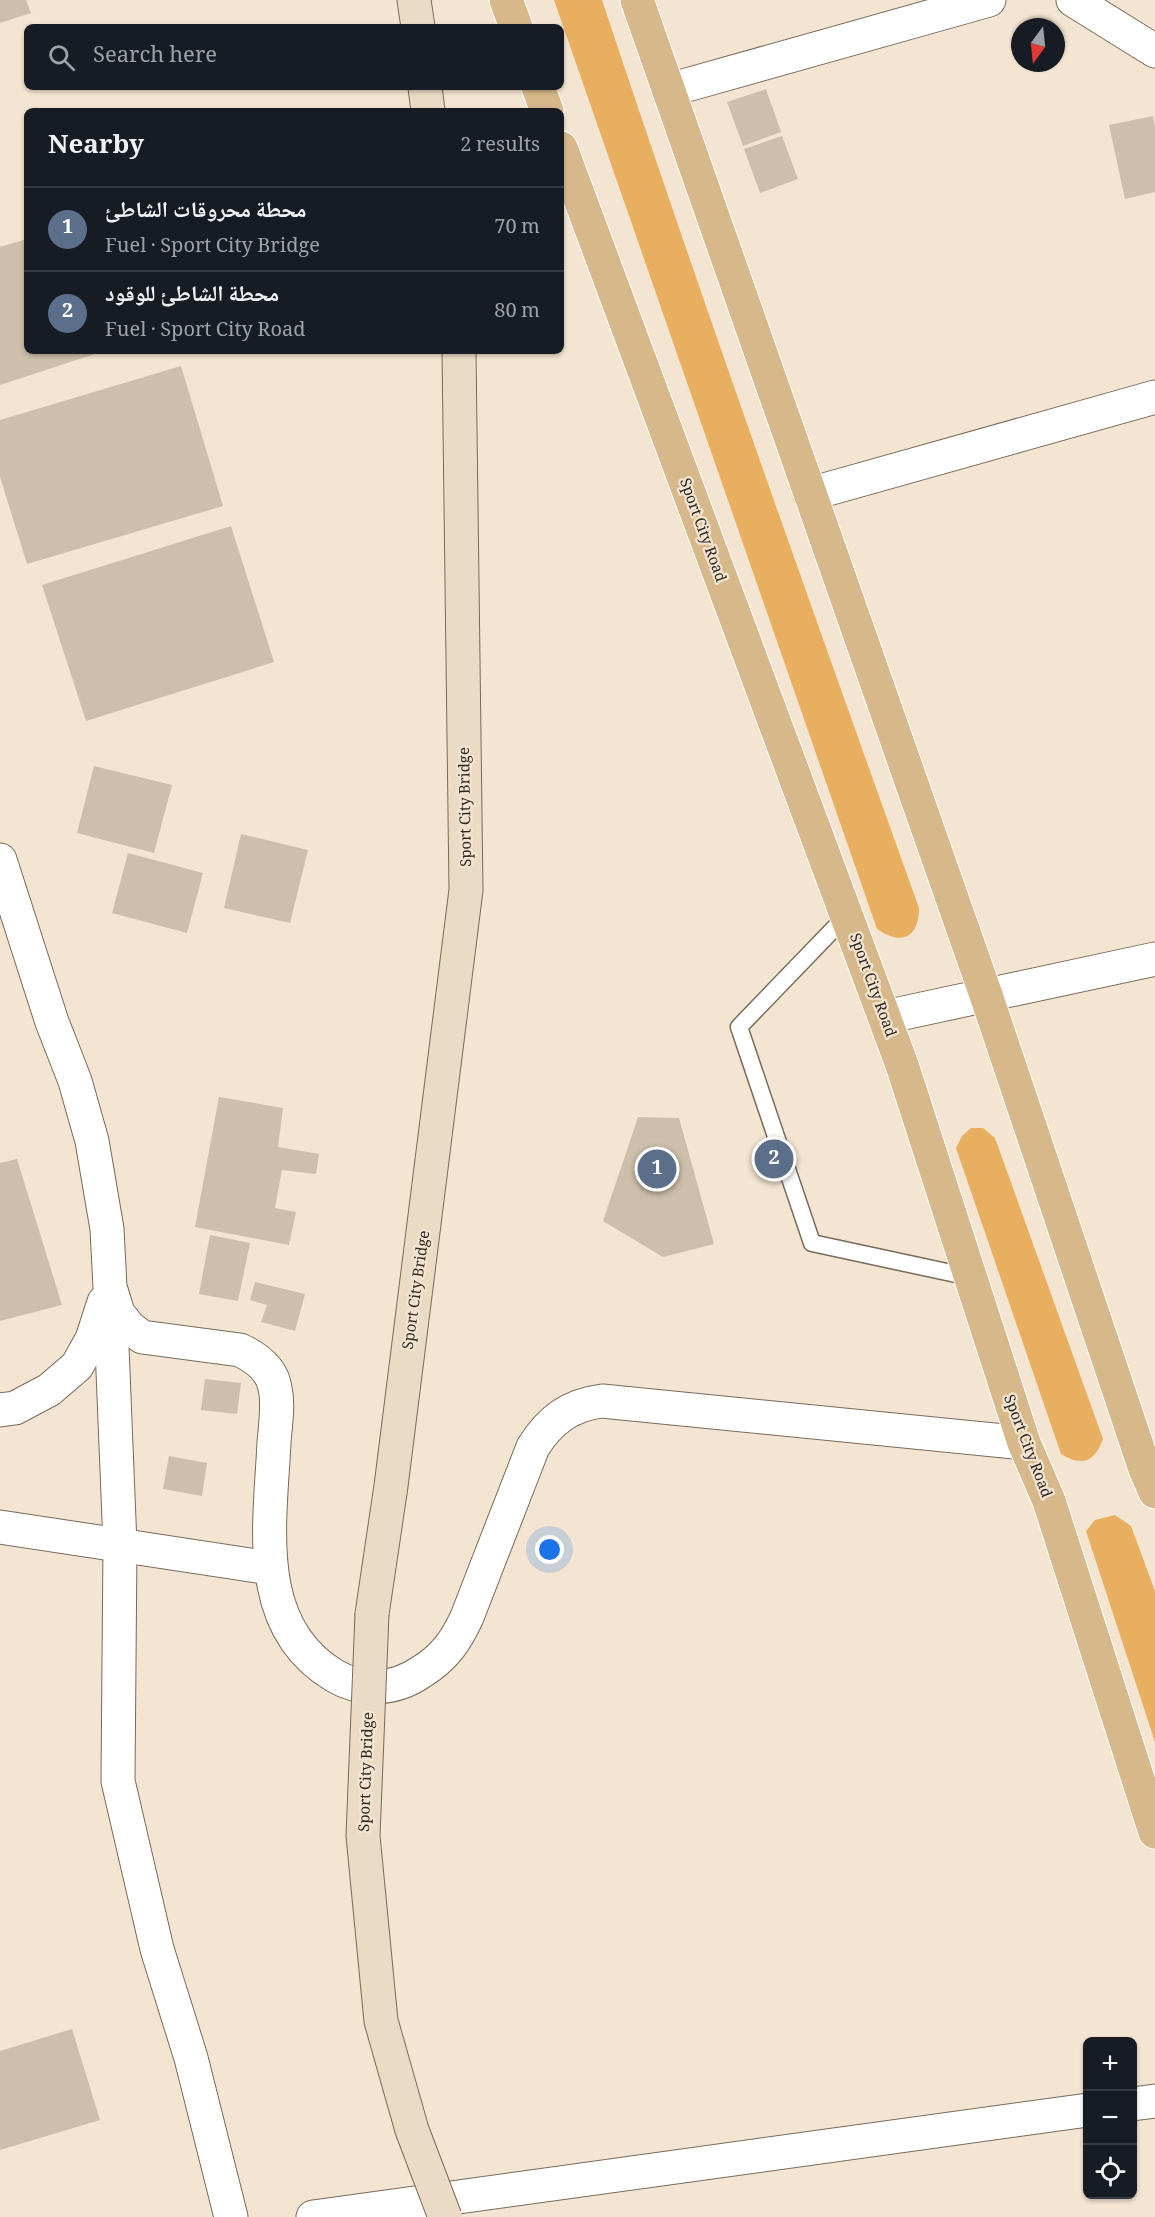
<!DOCTYPE html>
<meta charset="utf-8">
<style>
body{margin:0;font-family:Georgia,"Noto Naskh Arabic",serif;background:#20242c;color:#f1f3f6}
.controls{position:absolute;right:18px;bottom:18px;display:grid;overflow:hidden;border-radius:9px;box-shadow:0 2px 4px #0004}
.controls button{width:54px;height:54px;display:grid;place-items:center;padding:0;border:0;border-bottom:2px solid #363941;background:#171b24;color:#f1f3f6;font:30px sans-serif}
.compass{position:absolute;left:1011px;top:18px;width:54px;height:54px;border-radius:50%;background:#171b24;box-shadow:0 2px 4px #0004;rotate:195deg}
.you{position:absolute;left:550px;top:1550px;width:21px;height:21px;margin:-15px;border:4px solid #fff;border-radius:50%;background:#1a73e8;box-shadow:0 0 0 9px #1a73e833}
.badge{display:grid;place-items:center;width:39px;height:39px;border-radius:50%;background:#db2777;color:#fff;font-size:20px;font-weight:700}
.pin{position:absolute;translate:-50% -50%;border:3px solid #fff;box-shadow:0 2px 6px #0006}
.list{margin:0;padding:0;list-style:none}
h2{display:flex;justify-content:space-between;align-items:center;height:78px;margin:0;padding:0 24px;font-size:26px}
h2 small{font-size:20px;font-weight:400;color:#9ea1a6}
.list li{display:grid;grid-template-columns:39px 1fr auto;gap:18px;align-items:center;box-sizing:border-box;height:84px;padding:0 24px;border-top:2px solid #363941}
.list b{display:block;font-size:22px;white-space:nowrap}
.list p{margin:0;font-size:20px;white-space:nowrap;color:#9ea1a6}
.list em{font-size:20px;font-style:normal;color:#9ea1a6}
.icon{flex:none;width:33px;height:33px;fill:none;stroke:currentColor;stroke-width:2;stroke-linecap:round;stroke-linejoin:round}
.map{position:relative;flex:none;width:1155px;height:2217px;overflow:hidden}
.search{position:absolute;background:#171b24;box-shadow:0 2px 4px #0004;left:24px;top:24px;width:540px;height:66px;display:flex;align-items:center;gap:15px;box-sizing:border-box;padding:0 21px;border-radius:9px;color:#9ea1a6;font-size:22px}
.panel{position:absolute;background:#171b24;box-shadow:0 2px 4px #0004;left:24px;top:108px;width:540px;height:246px;border-radius:9px}
.map>svg:first-child{display:block}
.green{fill:#e9af61}
.building{fill:#cdbfac}
.lines{fill:none;stroke-linecap:round;stroke-linejoin:round}
.service-casing{stroke:#786b5a;stroke-width:19}
.minor-casing{stroke:#786b5a;stroke-width:35}
.secondary-casing{stroke:#786b5a;stroke-width:35}
.primary-casing{stroke:#fff;stroke-width:35}
.service{stroke:#fff;stroke-width:16}
.minor{stroke:#fff;stroke-width:33}
.secondary{stroke:#ebdbc5;stroke-width:33}
.primary{stroke:#d7b88b;stroke-width:33}
.secondary-bridge-casing{stroke:#786b5a;stroke-width:35;stroke-linecap:butt}
.secondary-bridge{stroke:#ebdbc5;stroke-width:33}
.labels{text-anchor:middle;stroke-width:4.5;stroke-linejoin:round;paint-order:stroke}
.street-label{font-size:15px;fill:#2d2820;stroke:#f4e5d2}
</style>
<div class="map">
<svg width="1155" height="2217" viewBox="0 0 1155 2217">
<rect width="100%" height="100%" fill="#f4e5d2"/>
<g class="green">
<path d="M 554,0 L 602,0 C 703,304 811,606 919,908 C 919,938 901,946 877,929 Z"/>
<path d="M 971,1128 L 983,1128 L 995,1138 L 1103,1439 C 1095,1462 1081,1467 1061,1454 L 956,1148 L 962,1136 Z"/>
<path d="M 1115,1515 L 1131,1526 L 1155,1591 L 1155,1742 L 1086,1531 L 1095,1520 Z"/>
</g>
<g class="building">
<path d="M 0,0 L 26,0 L 31,13 L 0,23 Z"/>
<path d="M 766,89 L 781,132 L 743,146 L 727,102 Z"/>
<path d="M 1153,116 L 1155,126 L 1155,192 L 1125,199 L 1109,125 Z"/>
<path d="M 782,136 L 798,179 L 760,193 L 744,149 Z"/>
<path d="M 27,239 L 27,351 L 104,351 L 0,385 L 0,247 Z"/>
<path d="M 181,366 L 223,506 L 27,564 L 0,477 L 0,420 Z"/>
<path d="M 231,526 L 274,662 L 86,721 L 42,585 Z"/>
<path d="M 94,766 L 172,785 L 154,853 L 77,833 Z"/>
<path d="M 241,834 L 308,850 L 290,923 L 224,908 Z"/>
<path d="M 128,853 L 203,873 L 187,933 L 112,913 Z"/>
<path d="M 219,1097 L 283,1108 L 278,1147 L 319,1154 L 316,1174 L 282,1170 L 275,1208 L 296,1212 L 289,1245 L 195,1227 Z"/>
<path d="M 638,1117 L 679,1118 L 714,1244 L 663,1257 L 603,1221 Z"/>
<path d="M 17,1159 L 62,1305 L 0,1321 L 0,1163 Z"/>
<path d="M 210,1235 L 250,1243 L 238,1301 L 199,1294 Z"/>
<path d="M 255,1282 L 305,1294 L 295,1331 L 261,1322 L 267,1305 L 250,1300 Z"/>
<path d="M 205,1379 L 241,1383 L 237,1414 L 201,1410 Z"/>
<path d="M 169,1456 L 207,1463 L 202,1496 L 163,1489 Z"/>
<path d="M 72,2029 L 100,2120 L 0,2150 L 0,2051 Z"/>
</g>
<g class="lines">
<g class="service-casing">
<path id="service" d="M 847,915 L 739,1027 L 812,1243 L 970,1277"/>
</g>
<g class="minor-casing">
<g id="minor">
<path d="M 1073,0 L 1155,51"/>
<path d="M 669,90 L 989,0"/>
<path d="M 810,494 L 1155,397"/>
<path d="M 0,860 L 52,1022 L 75,1081 L 92,1141 L 107,1229 L 110,1287 L 118,1313 L 129,1327 L 142,1337 L 240,1350 C 257,1358 272,1369 275,1388 C 279,1406 275,1426 274,1443 C 270,1525 252,1627 335,1676 C 362,1692 395,1690 421,1672 C 444,1658 456,1641 467,1617 L 533,1447 C 550,1420 570,1405 602,1401 L 1024,1443"/>
<path d="M 885,1017 L 1155,959"/>
<path d="M 110,1297 L 120,1545 L 118,1781 L 157,1949 L 191,2058 L 231,2217"/>
<path d="M 0,1410 L 15,1408 L 49,1390 L 77,1366 L 92,1339 L 104,1302"/>
<path d="M 0,1527 L 270,1568"/>
<path d="M 1132,2104 L 1155,2101"/>
<path d="M 313,2217 L 1088,2110"/>
</g>
</g>
<g class="secondary-casing">
<g id="secondary">
<path d="M 414,0 L 418,27"/>
<path d="M 425,87 L 428,111"/>
<path d="M 372,1614 L 391,1486 L 466,890 L 459,351"/>
</g>
</g>
<g class="primary-casing">
<g id="primary">
<path d="M 506,0 L 516,27"/>
<path d="M 637,0 L 986,995 L 1145,1469 L 1155,1492"/>
<path d="M 538,87 L 547,111"/>
<path d="M 561,148 L 902,1065 L 1024,1443 L 1049,1501 L 1155,1832"/>
</g>
</g>
<use href="#service" class="service"/>
<use href="#minor" class="minor"/>
<use href="#secondary" class="secondary"/>
<use href="#primary" class="primary"/>
<g class="secondary-bridge-casing">
<path id="secondary-bridge" d="M 372,1614 L 363,1836 L 381,2021 L 412,2130 L 445,2217"/>
</g>
<use href="#secondary-bridge" class="secondary-bridge"/>
</g>
<g class="labels">
<g class="street-label">
<text transform="translate(703 530) rotate(70)" y="5">Sport City Road</text>
<text transform="translate(465 807) rotate(-91)" y="5">Sport City Bridge</text>
<text transform="translate(873 985) rotate(70)" y="5">Sport City Road</text>
<text transform="translate(416 1290) rotate(-82)" y="5">Sport City Bridge</text>
<text transform="translate(1028 1446) rotate(69)" y="5">Sport City Road</text>
<text transform="translate(366 1772) rotate(-88)" y="5">Sport City Bridge</text>
</g>
</g>
</svg>
<div class="controls">
<button>+</button>
<button>−</button>
<button><svg class="icon" aria-label="locate" viewBox="0 0 24 24"><circle cx="12" cy="12" r="6"/><path d="M12 2v4M12 18v4M2 12h4M18 12h4"/></svg></button>
</div>
<svg class="compass" viewBox="-18 -18 36 36"><path d="M0-13l5 13h-10z" fill="#e53935"/><path d="M0 13l5-13h-10z" fill="#9ea1a6"/></svg>
<div class="you"></div>
<div class="pin badge" style="left:657px;top:1169px;background:#5c6f8a">1</div>
<div class="pin badge" style="left:774px;top:1159px;background:#5c6f8a">2</div>
<div class="search"><svg class="icon" aria-label="search" viewBox="0 0 24 24"><circle cx="10" cy="10" r="6"/><path d="M15 15l6 6"/></svg>Search here</div>
<section class="panel">
<h2>Nearby<small>2 results</small></h2>
<ul class="list">
<li><span class="badge" style="background:#5c6f8a">1</span><div><b>محطة محروقات الشاطئ</b><p>Fuel · Sport City Bridge</p></div><em>70 m</em></li>
<li><span class="badge" style="background:#5c6f8a">2</span><div><b>محطة الشاطئ للوقود</b><p>Fuel · Sport City Road</p></div><em>80 m</em></li>
</ul>
</section>
</div>
